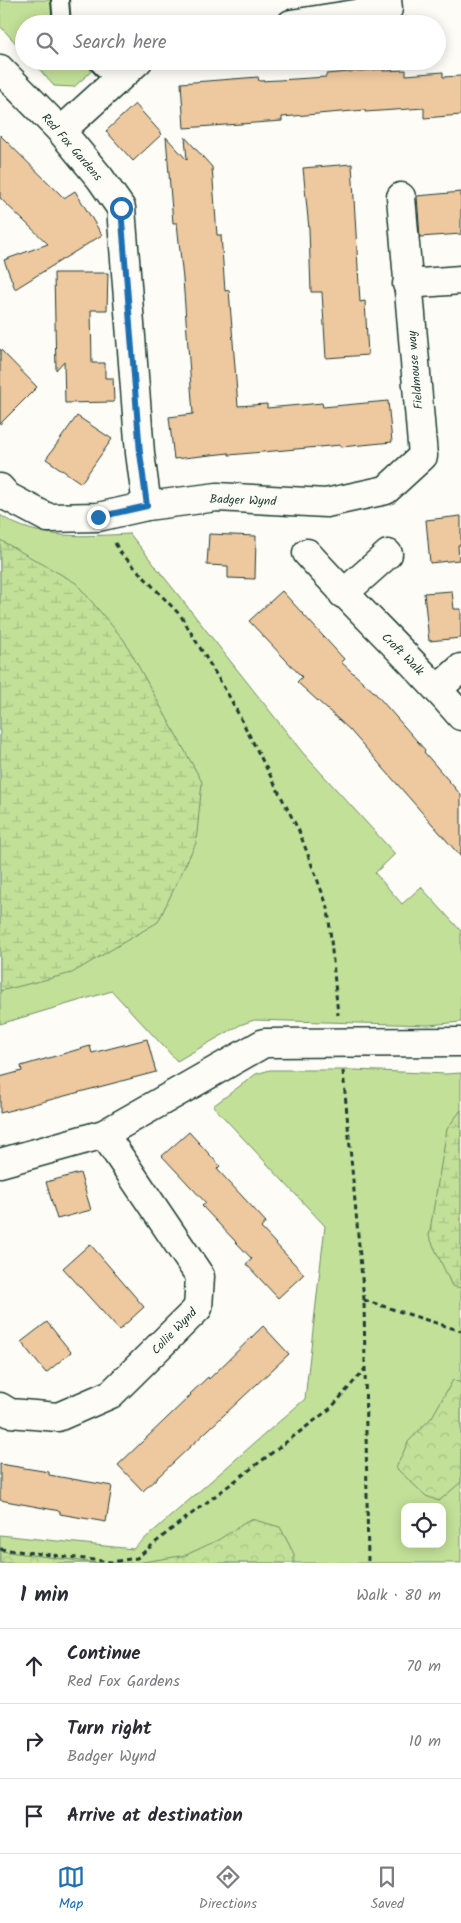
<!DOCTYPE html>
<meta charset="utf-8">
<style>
body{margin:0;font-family:Kalam,sans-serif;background:#f2f2f3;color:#2b2b33}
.controls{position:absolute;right:15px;bottom:15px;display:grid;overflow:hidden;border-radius:10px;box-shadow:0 2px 12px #0003}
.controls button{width:45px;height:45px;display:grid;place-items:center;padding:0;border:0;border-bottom:1px solid #e1e1e2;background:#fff;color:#2b2b33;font:25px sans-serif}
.stop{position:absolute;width:15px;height:15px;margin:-11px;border:4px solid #1f6fb2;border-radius:50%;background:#fff}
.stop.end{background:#1f6fb2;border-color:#fff;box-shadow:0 1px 5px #0008}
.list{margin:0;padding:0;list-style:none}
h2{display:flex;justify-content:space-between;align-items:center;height:65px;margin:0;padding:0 20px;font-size:21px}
h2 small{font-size:16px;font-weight:400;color:#7c7c81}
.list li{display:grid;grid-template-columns:32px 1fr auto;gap:15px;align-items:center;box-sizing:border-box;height:75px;padding:0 20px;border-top:1px solid #e1e1e2}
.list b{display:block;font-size:19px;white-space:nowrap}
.list p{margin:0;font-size:16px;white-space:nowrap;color:#7c7c81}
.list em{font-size:16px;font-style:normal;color:#7c7c81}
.icon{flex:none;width:28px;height:28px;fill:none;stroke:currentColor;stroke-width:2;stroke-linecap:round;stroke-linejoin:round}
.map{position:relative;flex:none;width:461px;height:1563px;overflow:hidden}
.search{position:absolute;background:#fff;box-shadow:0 2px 12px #0003;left:15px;right:15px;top:15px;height:55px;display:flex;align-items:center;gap:12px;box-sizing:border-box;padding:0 18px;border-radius:28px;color:#7c7c81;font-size:19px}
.sheet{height:290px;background:#fff}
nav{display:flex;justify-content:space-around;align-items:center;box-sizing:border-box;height:70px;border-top:1px solid #e1e1e2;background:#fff;font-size:14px;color:#7c7c81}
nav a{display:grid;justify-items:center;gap:2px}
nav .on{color:#1f6fb2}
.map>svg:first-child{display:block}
.grass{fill:#c2e098;stroke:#708e66;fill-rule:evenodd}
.forest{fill:url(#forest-crowns);stroke:#708e66}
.wetland{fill:url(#wetland-marsh);stroke:#708e66}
.building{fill:#eec89e;stroke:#1f3d34}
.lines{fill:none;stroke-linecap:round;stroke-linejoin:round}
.lane-casing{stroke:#1f3d34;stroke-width:20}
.street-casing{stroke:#1f3d34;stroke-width:31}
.path{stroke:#1f3d34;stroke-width:3;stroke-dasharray:5 4;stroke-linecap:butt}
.lane{stroke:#fdfcf7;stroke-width:16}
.street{stroke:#fdfcf7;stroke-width:28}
.route{stroke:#1f6fb2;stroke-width:6}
.labels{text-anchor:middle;stroke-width:4;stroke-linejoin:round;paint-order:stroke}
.street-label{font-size:12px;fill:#1f3d34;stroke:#fdfcf7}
</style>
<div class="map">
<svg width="461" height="1563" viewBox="0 0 461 1563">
<defs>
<pattern id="forest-crowns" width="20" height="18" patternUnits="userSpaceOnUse" patternTransform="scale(1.25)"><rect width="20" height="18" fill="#c2e098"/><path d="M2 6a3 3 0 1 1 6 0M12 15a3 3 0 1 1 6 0" fill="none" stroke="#a6c184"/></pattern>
<pattern id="wetland-marsh" width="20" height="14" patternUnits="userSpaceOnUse" patternTransform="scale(1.25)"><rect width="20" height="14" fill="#c2e098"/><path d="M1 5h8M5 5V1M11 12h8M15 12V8" fill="none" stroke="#a6c184"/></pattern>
</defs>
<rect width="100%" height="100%" fill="#fdfcf7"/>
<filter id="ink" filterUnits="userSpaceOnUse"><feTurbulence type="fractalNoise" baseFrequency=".02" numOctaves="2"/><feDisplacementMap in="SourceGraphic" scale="10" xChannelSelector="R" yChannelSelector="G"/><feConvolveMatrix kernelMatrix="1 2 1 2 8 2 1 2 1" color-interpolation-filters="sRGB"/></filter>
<g filter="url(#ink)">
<g class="grass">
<path d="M 0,0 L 54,0 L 56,24 L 24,24 L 24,52 L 0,26 Z"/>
<path d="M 32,61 L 91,61 L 96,67 L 74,87 L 54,86 Z"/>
<path d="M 0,515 C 38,541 86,536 130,534 L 303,753 L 395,854 L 375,873 L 402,904 L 421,887 L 461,931 L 461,1022 L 429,1025 L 254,1020 L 240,1025 L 177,1061 L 112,991 L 0,1024 Z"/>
<path d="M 270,1070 L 356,1070 L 446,1074 L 461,1073 L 461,1563 L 0,1563 L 0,1535 L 133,1549 L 305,1399 L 325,1226 L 213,1106 L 256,1074 ZM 405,1507 L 442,1507 L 442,1544 L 405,1544 Z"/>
</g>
<g class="forest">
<path d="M 453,1380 L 461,1383 L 461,1482 L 439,1501 L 426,1496 L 396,1468 L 408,1442 L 432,1417 Z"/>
<path d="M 251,1519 L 280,1527 L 294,1554 L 294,1563 L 137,1563 L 186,1555 L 218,1540 Z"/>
<path d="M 0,1551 L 96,1563 L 0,1563 Z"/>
</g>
<g class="wetland">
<path d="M 0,540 L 76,583 L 124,640 L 202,782 L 196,843 L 158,922 L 72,973 L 0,991 Z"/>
<path d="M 461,1110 L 461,1288 L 452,1286 L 429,1236 L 447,1129 Z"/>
</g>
<g class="building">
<path d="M 383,69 L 383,71 L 406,70 L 406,75 L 443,72 L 443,77 L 461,76 L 461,115 L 424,118 L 424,108 L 365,112 L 365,110 L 282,117 L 282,121 L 184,128 L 181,83 L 258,77 L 259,81 L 279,80 L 326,77 L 326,74 Z"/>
<path d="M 135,104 L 162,134 L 133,161 L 106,131 Z"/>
<path d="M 0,135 L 64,198 L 75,191 L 102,235 L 15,289 L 4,260 L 48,244 L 0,198 Z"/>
<path d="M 166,137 L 187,160 L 185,137 L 212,167 L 217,235 L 221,235 L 225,291 L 229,290 L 238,406 L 267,404 L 267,408 L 322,403 L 323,407 L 388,401 L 392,442 L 341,447 L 341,445 L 229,455 L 229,453 L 174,459 L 169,417 L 193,414 L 183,279 L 177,223 L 173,223 Z"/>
<path d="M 352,164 L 360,302 L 365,301 L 368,355 L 326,358 L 322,292 L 311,292 L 309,229 L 303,168 Z"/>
<path d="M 461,192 L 461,234 L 420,237 L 417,196 Z"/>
<path d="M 54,273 L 108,273 L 107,310 L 91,310 L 92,363 L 105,363 L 105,378 L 113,378 L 114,402 L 65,403 L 64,361 L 56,370 Z"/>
<path d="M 0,349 L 37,387 L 0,424 Z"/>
<path d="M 77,416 L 112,439 L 81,483 L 46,459 Z"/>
<path d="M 461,516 L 461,545 L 458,545 L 459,560 L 430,563 L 426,520 Z"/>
<path d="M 209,534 L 256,536 L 255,579 L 228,578 L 228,566 L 207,565 Z"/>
<path d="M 282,591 L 344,659 L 341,662 L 374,692 L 425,750 L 424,752 L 461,795 L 461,857 L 349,729 L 297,682 L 302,677 L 249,621 Z"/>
<path d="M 452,591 L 454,609 L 461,609 L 461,638 L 429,641 L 424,593 Z"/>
<path d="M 147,1039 L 156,1072 L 0,1113 L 0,1077 L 22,1071 L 21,1066 L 90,1046 L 92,1053 Z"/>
<path d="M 189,1132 L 220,1166 L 217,1169 L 266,1222 L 261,1228 L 304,1274 L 278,1298 L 246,1264 L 252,1259 L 202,1206 L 206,1203 L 162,1156 Z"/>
<path d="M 80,1173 L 91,1210 L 57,1219 L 46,1182 Z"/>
<path d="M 90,1244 L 144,1307 L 119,1330 L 63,1268 Z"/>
<path d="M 47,1322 L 71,1352 L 46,1373 L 21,1342 Z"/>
<path d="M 263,1326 L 289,1354 L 143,1491 L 118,1465 L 191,1395 L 190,1394 L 208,1377 L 209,1379 Z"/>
<path d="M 0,1464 L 49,1472 L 49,1475 L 112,1486 L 106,1522 L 60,1514 L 60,1511 L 0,1500 Z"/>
</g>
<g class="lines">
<g class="lane-casing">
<g id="lane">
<path d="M 60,0 L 62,24"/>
<path d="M 96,61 L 116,82"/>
</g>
</g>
<g class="street-casing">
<g id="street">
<path d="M 291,24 L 388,9 L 387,0"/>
<path d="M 0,69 L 61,131 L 100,178 L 121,208 L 140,453 L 147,506"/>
<path d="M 61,131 L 138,61"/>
<path d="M 407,284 L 461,280"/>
<path d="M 0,488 L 8,497 L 48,518 L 98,517 L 147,506 L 217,497 L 326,503 L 386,490 L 423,456 L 401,197"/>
<path d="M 307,553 C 357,609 412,659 461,716"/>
<path d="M 343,594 L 388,554"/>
<path d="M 438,689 L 461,668"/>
<path d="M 0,1163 L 104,1134 L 264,1043 L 461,1042"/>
<path d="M 0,1407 L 10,1413 L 58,1417 L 111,1394 L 198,1308 L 200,1276 L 104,1134"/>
</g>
</g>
<g class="path">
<path d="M 115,543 L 120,552 L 181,616 L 229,696 L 299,831 L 328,908 L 338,1015"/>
<path d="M 343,1071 L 364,1300 L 368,1563"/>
<path d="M 364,1300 L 461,1331"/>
<path d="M 0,1549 L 111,1562 L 137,1558 L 169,1531 L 331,1408 L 365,1369"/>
</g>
<use href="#lane" class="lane"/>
<use href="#street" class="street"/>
</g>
</g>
<g class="lines" filter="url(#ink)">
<path class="route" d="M 98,517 L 147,506 L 140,453 L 121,208"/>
</g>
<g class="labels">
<g class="street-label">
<text transform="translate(72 147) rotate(49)" y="4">Red Fox Gardens</text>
<text transform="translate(415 370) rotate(-95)" y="4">Fieldmouse way</text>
<text transform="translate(243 500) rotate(2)" y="4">Badger Wynd</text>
<text transform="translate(403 654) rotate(45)" y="4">Croft Walk</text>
<text transform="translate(174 1331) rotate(-46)" y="4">Collie Wynd</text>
</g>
</g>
</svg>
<div class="controls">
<button><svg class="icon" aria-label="locate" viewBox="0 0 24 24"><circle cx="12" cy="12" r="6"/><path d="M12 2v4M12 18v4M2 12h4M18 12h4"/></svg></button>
</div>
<div class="stop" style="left:121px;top:208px"></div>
<div class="stop end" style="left:98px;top:517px"></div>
<div class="search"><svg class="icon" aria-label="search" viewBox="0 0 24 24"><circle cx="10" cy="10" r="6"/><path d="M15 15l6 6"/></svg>Search here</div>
</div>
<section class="sheet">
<h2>1 min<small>Walk · 80 m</small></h2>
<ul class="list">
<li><svg class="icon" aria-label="ahead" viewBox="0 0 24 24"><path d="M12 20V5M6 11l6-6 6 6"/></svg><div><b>Continue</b><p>Red Fox Gardens</p></div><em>70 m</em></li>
<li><svg class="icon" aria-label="right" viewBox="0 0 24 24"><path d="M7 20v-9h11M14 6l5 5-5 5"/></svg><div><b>Turn right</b><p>Badger Wynd</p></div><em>10 m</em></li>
<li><svg class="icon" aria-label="arrive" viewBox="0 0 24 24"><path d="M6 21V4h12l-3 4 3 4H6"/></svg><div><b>Arrive at destination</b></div></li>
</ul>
</section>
<nav>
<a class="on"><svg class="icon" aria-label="map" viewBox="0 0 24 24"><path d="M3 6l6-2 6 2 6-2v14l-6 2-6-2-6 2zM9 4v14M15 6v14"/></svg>Map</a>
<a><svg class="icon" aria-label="directions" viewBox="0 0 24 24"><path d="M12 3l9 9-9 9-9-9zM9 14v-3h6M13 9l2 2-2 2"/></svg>Directions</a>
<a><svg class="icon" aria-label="saved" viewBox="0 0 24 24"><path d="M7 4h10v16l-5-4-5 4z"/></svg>Saved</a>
</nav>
